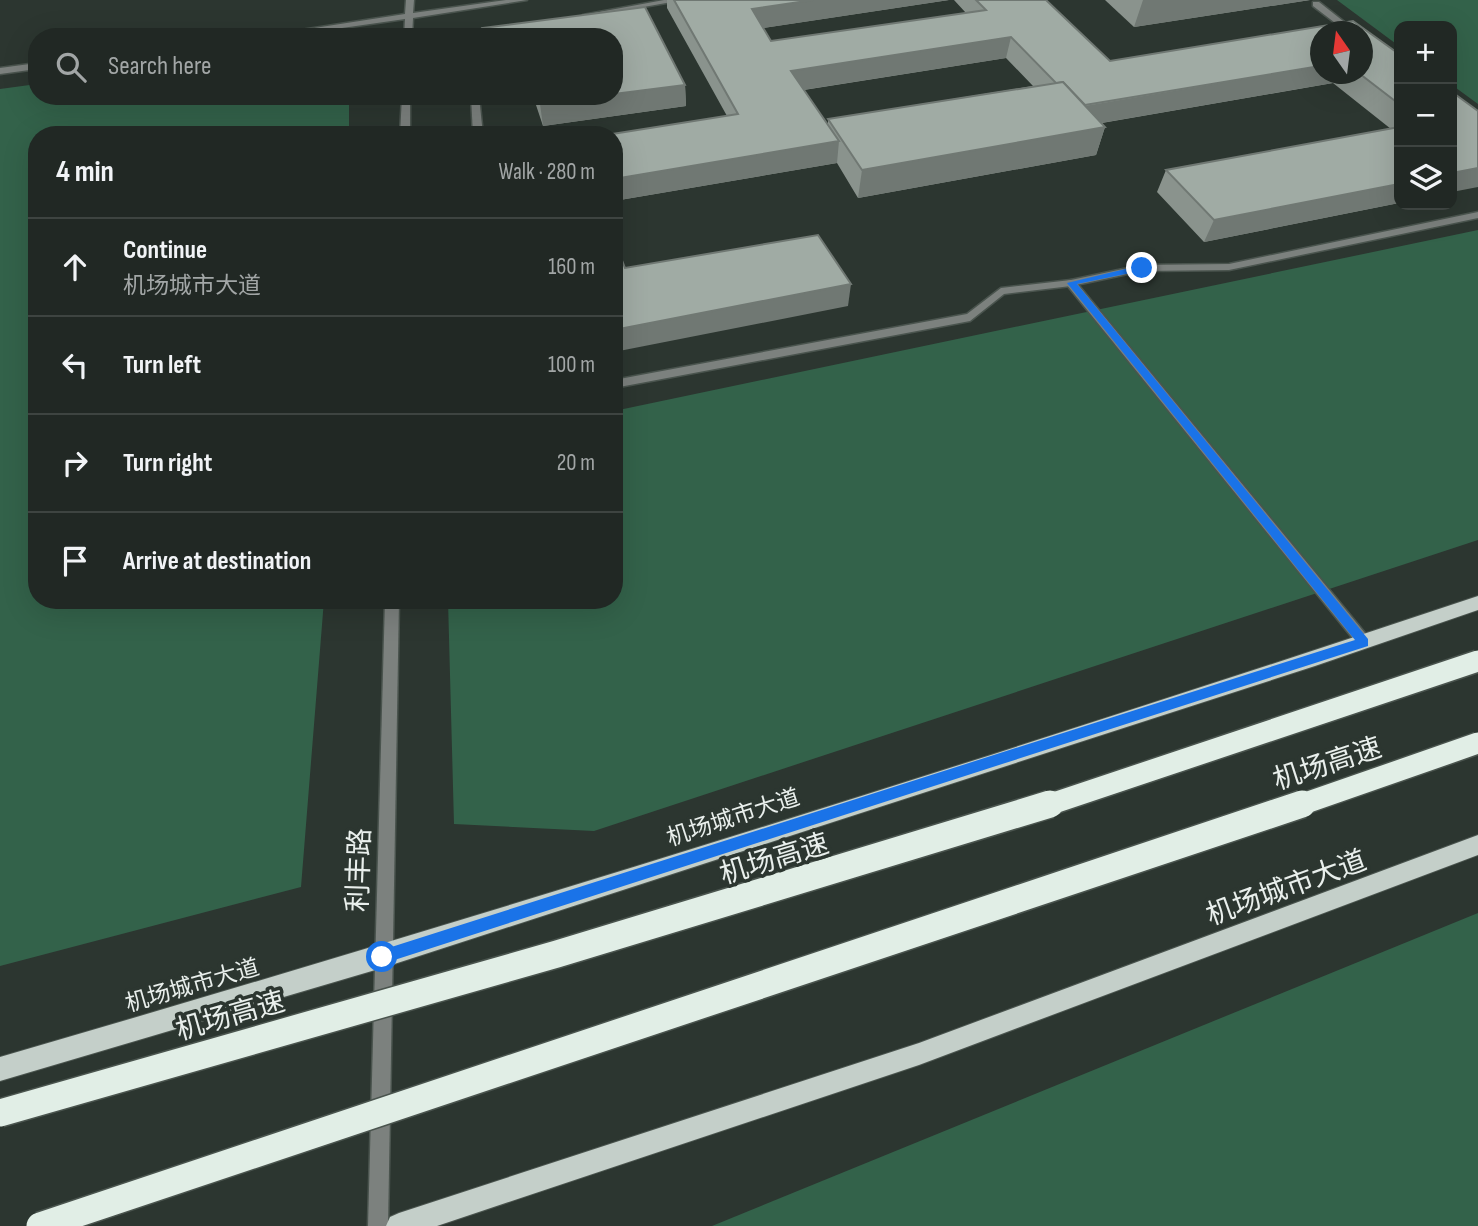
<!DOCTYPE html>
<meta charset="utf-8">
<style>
body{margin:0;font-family:"Sofia Sans Condensed","Noto Sans SC",sans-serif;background:#29302c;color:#f1f3f6}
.controls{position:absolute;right:21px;top:21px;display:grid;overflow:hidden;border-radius:14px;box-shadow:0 7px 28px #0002}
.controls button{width:63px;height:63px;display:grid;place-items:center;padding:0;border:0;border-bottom:2px solid #3e4441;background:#212824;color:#f1f3f6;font:35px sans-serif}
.compass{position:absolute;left:1310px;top:21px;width:63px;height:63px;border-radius:50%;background:#212824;box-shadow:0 7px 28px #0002;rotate:346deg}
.stop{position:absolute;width:21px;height:21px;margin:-16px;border:5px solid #1a73e8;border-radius:50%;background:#fff}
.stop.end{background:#1a73e8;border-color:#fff;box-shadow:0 2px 7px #0008}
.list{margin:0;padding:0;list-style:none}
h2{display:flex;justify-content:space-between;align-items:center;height:91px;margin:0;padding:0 28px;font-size:30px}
h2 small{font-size:23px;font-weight:400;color:#a2a6a6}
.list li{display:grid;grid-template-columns:46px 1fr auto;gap:21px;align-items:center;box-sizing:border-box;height:98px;padding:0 28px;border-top:2px solid #3e4441}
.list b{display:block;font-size:26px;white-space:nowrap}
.list p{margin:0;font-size:23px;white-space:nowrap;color:#a2a6a6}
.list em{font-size:23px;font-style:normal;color:#a2a6a6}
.icon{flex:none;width:38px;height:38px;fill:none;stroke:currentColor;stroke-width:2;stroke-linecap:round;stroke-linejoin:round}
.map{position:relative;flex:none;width:1478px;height:1226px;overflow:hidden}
.search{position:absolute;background:#212824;box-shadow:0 7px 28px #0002;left:28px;top:28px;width:595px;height:77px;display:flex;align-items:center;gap:18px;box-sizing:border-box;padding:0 24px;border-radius:28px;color:#a2a6a6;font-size:26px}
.panel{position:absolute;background:#212824;box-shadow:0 7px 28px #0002;left:28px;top:126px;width:595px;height:483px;border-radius:28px}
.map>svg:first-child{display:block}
.green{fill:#33624a}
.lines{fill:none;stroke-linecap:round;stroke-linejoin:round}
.service-casing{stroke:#4a544e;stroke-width:3}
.minor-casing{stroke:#4a544e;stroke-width:3}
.tertiary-casing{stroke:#4a544e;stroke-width:3}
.primary-casing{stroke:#4a544e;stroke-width:2}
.service{fill:#7c817e;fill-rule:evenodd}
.minor{fill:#7c817e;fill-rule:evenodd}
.tertiary{fill:#7c817e;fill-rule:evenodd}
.primary{fill:#c4cfc9;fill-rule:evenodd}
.motorway-bridge-far1-casing{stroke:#4a544e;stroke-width:24;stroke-linecap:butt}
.motorway-bridge-casing{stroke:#4a544e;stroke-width:30;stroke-linecap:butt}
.motorway-bridge-far1{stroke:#e1eee6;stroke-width:21}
.motorway-bridge{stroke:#e1eee6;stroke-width:27}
.wall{fill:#8a938d;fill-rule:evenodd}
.shaded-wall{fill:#707873}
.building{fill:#a0aba4;stroke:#707873;stroke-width:2}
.route{fill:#1a73e8}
.labels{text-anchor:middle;stroke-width:7;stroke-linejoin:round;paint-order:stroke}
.street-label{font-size:23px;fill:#e9efec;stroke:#2c3630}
.near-street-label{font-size:28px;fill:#e9efec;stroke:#2c3630}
</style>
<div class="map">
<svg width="1478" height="1226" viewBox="0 0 1478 1226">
<rect width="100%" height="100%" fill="#2c3630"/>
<g class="green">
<path d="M 1337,0 L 1478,0 L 1478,104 L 1452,85 L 1452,26 L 1399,26 L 1399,46 Z"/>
<path d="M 37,84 L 37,96 L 349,96 L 349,135 L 37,135 L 37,600 L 324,600 L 301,887 L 0,966 L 0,89 Z"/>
<path d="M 1478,230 L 1478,540 L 594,831 L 454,824 L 448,600 L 614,600 L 614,411 Z"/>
<path d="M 1478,913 L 1478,1226 L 712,1226 Z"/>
</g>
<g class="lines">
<g class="service-casing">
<g id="service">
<path d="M 664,0 L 683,0 L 587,17 L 583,15 Z"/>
<path d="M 1313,2 L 1319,2 L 1357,32 L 1347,32 L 1313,6 Z"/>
<path d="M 502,27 L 505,27 L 505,31 L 481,37 L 466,37 Z"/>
<path d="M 471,96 L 479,96 L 483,135 L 473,135 Z"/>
<path d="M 1478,212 L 1478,218 L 1229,270 L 1142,271 L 1071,286 L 1004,294 L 970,321 L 614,388 L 614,380 L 967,314 L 1001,288 L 1071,280 L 1142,265 L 1229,264 Z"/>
</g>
</g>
<g class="minor-casing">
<path id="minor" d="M 1071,280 L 1075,281 L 1369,638 L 1371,642 L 1369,646 L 1364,648 L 1359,646 L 1067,285 L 1067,281 Z"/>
</g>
<g class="tertiary-casing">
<g id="tertiary">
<path d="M 406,0 L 414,0 L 413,13 L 506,0 L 527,0 L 413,18 L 412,37 L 404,37 L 405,19 L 279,37 L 256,37 L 405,14 Z"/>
<path d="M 37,63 L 37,69 L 0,74 L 0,68 Z"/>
<path d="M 402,96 L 410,96 L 410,135 L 400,135 Z"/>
<path d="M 385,600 L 399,600 L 388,1226 L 368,1226 Z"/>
</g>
</g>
<g class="primary-casing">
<g id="primary">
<path d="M 1478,596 L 1478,610 L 1315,666 L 382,968 L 0,1081 L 0,1057 C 495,913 989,759 1478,596 Z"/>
<path d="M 1478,835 L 1478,855 L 919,1065 L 437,1226 L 386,1226 L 390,1217 L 399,1213 L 919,1043 Z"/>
</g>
</g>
<use href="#service" class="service"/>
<use href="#minor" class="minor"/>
<use href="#tertiary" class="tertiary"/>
<use href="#primary" class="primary"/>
<g class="motorway-bridge-far1-casing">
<g id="motorway-bridge-far1">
<path d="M 1045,806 L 1478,661"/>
<path d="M 1297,806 L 1478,743"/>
</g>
</g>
<g class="motorway-bridge-casing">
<g id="motorway-bridge">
<path d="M 0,1113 L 557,954 L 1050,804"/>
<path d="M 40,1226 L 1302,804"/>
</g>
</g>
<use href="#motorway-bridge-far1" class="motorway-bridge-far1"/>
<use href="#motorway-bridge" class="motorway-bridge"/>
</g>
<g class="wall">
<path d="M 667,0 L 949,0 L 763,28 L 771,41 L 966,13 L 954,0 L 1046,0 L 1110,61 L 1353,21 L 1399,54 L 1399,203 L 1204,242 L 1157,192 L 1166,170 L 1391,129 L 1333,83 L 1102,123 L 1105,127 L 1096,155 L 858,198 L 837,163 L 614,201 L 614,135 L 606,135 L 727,116 L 667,8 ZM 1320,32 L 1362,32 L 1362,74 L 1320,74 ZM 1006,58 L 1033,86 L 828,119 L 828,125 L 804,90 Z"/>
<path d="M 1105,0 L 1310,0 L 1134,27 Z"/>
<path d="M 685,85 L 686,106 L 543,126 L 533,96 L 614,96 Z"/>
</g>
<g class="shaded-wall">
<path d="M 813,0 L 949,0 L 751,30 L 752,9 Z"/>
<path d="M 1143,0 L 1310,0 L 1134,27 Z"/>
<path d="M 1011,37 L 1006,58 L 790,92 L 791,71 Z"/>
<path d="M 1320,66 L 1320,74 L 1338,74 L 1333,83 L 1072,128 L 1079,107 Z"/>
<path d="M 685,85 L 686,106 L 543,126 L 540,104 L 600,96 L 614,96 L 614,94 Z"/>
<path d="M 1105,127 L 1096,155 L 858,198 L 862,170 Z"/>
<path d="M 839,141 L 837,163 L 614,201 L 614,179 Z"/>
<path d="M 1478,168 L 1478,187 L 1452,192 L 1452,173 Z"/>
<path d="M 1399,184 L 1399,203 L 1204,242 L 1214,220 Z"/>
<path d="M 851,284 L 848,306 L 614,352 L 614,330 Z"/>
</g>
<g class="building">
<path d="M 674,0 L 813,0 L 752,9 L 771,41 L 986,10 L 976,0 L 1046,0 L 1110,61 L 1353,21 L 1399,54 L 1399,104 L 1360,74 L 1362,74 L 1362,32 L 1320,32 L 1320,66 L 1085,105 L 1063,82 L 1056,83 L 1011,37 L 791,71 L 839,141 L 614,179 L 614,135 L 606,135 L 738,114 Z"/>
<path d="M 645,7 L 685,85 L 614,94 L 614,37 L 484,37 L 482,28 Z"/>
<path d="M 1063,82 L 1105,127 L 862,170 L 828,119 Z"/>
<path d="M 1452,92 L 1478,111 L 1478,168 L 1452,173 Z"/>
<path d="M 537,96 L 600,96 L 540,104 Z"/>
<path d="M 1399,127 L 1399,184 L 1214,220 L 1166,170 Z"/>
<path d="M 818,235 L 851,284 L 614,330 L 614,240 L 625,268 Z"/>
</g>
<path class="route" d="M 1142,265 L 1145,270 L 1077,284 L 1368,639 L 1368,646 L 382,964 L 377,962 L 375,957 L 382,950 L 1355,640 L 1067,283 Z"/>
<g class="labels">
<g class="street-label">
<text transform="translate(733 817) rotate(-18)" y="8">机场城市大道</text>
<text transform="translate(192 985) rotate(-16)" y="8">机场城市大道</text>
</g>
<g class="near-street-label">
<text transform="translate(1327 763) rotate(-18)" y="10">机场高速</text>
<text transform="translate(774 858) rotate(-17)" y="10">机场高速</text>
<text transform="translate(358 870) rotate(-88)" y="10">利丰路</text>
<text transform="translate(1286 887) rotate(-20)" y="10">机场城市大道</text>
<text transform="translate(230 1015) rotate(-16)" y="10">机场高速</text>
</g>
</g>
</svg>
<div class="controls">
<button>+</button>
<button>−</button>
<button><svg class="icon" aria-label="layers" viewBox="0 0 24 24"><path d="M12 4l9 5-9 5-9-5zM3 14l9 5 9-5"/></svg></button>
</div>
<svg class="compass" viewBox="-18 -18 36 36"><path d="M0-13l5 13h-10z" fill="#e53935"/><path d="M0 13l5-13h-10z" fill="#a2a6a6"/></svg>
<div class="stop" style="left:382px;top:957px"></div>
<div class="stop end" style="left:1142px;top:268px"></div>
<div class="search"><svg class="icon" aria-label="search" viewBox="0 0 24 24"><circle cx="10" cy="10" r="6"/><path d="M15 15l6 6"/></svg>Search here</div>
<section class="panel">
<h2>4 min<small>Walk · 280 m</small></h2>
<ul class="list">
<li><svg class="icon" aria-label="ahead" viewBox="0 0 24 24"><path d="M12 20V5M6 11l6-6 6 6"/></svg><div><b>Continue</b><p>机场城市大道</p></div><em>160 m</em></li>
<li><svg class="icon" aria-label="left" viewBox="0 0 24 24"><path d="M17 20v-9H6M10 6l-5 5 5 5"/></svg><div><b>Turn left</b></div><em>100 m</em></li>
<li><svg class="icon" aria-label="right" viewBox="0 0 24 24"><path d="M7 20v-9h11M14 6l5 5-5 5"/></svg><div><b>Turn right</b></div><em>20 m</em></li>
<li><svg class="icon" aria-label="arrive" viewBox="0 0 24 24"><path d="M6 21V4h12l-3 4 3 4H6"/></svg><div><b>Arrive at destination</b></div></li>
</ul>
</section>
</div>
